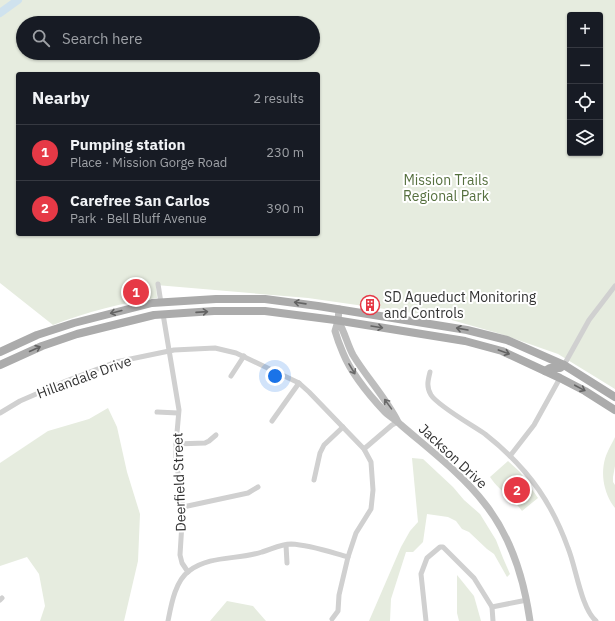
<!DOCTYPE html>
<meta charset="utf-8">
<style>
body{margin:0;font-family:"IBM Plex Sans",sans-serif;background:#242831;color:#f1f3f6}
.controls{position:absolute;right:12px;top:12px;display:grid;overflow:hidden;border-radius:4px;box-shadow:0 1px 3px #0004}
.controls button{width:36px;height:36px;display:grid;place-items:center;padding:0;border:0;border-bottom:1px solid #363941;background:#171b24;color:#f1f3f6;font:20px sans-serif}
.you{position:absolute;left:275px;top:376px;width:14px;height:14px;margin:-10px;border:3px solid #fff;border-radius:50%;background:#1a73e8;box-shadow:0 0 0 6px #1a73e833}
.badge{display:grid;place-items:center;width:26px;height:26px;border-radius:50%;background:#e63946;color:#fff;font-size:13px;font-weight:700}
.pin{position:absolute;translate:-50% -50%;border:2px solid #fff;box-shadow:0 1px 4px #0006}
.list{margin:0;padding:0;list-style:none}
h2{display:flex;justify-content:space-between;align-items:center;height:52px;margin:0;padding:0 16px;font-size:17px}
h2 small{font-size:13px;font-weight:400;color:#9ea1a6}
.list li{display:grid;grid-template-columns:26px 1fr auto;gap:12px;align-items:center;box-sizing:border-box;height:56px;padding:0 16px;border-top:1px solid #363941}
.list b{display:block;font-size:15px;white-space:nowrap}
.list p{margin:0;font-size:13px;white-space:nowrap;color:#9ea1a6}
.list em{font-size:13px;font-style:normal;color:#9ea1a6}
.icon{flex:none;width:22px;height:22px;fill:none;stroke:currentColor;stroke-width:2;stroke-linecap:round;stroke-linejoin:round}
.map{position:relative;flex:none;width:615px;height:621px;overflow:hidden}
.search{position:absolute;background:#171b24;box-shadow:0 1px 3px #0004;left:16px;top:16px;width:304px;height:44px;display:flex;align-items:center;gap:10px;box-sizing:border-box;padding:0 14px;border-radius:22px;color:#9ea1a6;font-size:15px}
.panel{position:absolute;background:#171b24;box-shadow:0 1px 3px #0004;left:16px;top:72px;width:304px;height:164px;border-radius:4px}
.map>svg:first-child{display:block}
.green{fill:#e6ecdf;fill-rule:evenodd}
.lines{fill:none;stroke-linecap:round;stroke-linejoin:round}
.river{stroke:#cfe2ee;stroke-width:8}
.minor{stroke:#d0d0d0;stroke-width:5}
.secondary{stroke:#bdbdbd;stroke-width:7}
.primary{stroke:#ababab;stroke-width:8}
.oneway{stroke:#636363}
.oneway2{stroke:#6a6a6a}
.labels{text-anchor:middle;stroke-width:4;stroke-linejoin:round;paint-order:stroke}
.park-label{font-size:14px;fill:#56703f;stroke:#fff}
.poi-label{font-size:14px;fill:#333;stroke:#fff;text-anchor:start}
.street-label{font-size:14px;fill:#333;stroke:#fff}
</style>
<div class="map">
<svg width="615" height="621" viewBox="0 0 615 621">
<rect width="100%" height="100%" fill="#fff"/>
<g class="green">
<path d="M 0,0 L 615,0 L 615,389 L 558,354 L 501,334 L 441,317 L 308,298 L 156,285 L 157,298 C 121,303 87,312 53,325 L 0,283 ZM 570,15 L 600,15 L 600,153 L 570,153 ZM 23,23 L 313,23 L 313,53 L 23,53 ZM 18,74 L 318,74 L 318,234 L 18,234 Z"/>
<path d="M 108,408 L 117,427 L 127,472 L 140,514 L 138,561 L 124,621 L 40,621 L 45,606 L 39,574 L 27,557 L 0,566 L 0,463 L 48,431 L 89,419 Z"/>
<path d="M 615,437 L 615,466 L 613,477 L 613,482 L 615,485 L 615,508 C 603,493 599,469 608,451 C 610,446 613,442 615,437 Z"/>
<path d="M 412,458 L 423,459 L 453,487 L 464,500 L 480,514 L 496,540 L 503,558 L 510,574 L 507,577 L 494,554 L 487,549 L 469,532 L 462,529 L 456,521 L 448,517 L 427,514 L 423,542 L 413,552 L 406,552 L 391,599 L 390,621 L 369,621 L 401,547 L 410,531 L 418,522 Z"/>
<path d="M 508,461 L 520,472 L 538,498 L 522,511 C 513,498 499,491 490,477 Z"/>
<path d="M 457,575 L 474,596 L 481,621 L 459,621 L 457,613 Z"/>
<path d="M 227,601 L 253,606 L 266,621 L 210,621 Z"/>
</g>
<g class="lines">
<path class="river" d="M 0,13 L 18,0"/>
<g class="minor">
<path d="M 158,284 L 161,303"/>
<path d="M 163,314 L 179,410 L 176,444 L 176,459 L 183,507 L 180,555 L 182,563 L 188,572"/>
<path d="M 564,365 L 589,320 L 615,286"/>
<path d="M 430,372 C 428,380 426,387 431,395 C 438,406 472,425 485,434 C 499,445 513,458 525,472 C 544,494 558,520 568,548 C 576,567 581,608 596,621"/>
<path d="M 231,376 L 244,356"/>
<path d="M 157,412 L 178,413"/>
<path d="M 0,413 L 20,401 L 66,381 L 116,362 L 174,350 L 215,348 L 236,353 L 299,383 L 309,392 L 364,449 L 371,462 L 373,490 L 371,509 L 356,533 L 348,557 L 339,595 L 338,611 L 332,619"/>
<path d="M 272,421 L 299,383"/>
<path d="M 176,444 L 205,443 L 209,441 L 216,435"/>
<path d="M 364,449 L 392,425 L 398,422"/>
<path d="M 510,456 L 534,425 L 560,378"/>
<path d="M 314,480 L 320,453 L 324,445 L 343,427"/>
<path d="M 183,507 L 248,493 L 258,487"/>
<path d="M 286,545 L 287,563"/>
<path d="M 0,600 L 2,598"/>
<path d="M 492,607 L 527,600"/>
<path d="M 168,621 C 171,606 175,581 189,571 C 210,555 238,560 262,552 C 272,549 281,544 291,544 C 311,545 330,552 348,557"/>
<path d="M 426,621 L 421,574 L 427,558 L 440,547 L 443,547 L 474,578 L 492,607 L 493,621"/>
</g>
<g class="secondary">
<path d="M 339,309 L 338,321 L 335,331 C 337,338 340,346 343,353 C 352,375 369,395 385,412 C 390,417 396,420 401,425 C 430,450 462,474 485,504 C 512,538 524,579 530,621"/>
<path d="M 338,321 C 345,332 347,344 353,355 C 367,378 386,398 398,422"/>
</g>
<g class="primary">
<path d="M 0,352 L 37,335 L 74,323 L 152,303 L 216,299 L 265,299 L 318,306 L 467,330 L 507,340 L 564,365 L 615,397"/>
<path d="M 0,365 L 42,346 L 77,334 L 154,315 L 214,311 L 265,311 L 335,320 L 465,341 L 502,351 L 560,378 L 585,391 L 615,410"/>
<path d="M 545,371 L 550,368 L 560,368 L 564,365"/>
</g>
</g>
<defs><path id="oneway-shaft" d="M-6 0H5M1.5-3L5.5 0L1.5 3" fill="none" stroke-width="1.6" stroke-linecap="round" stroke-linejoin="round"/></defs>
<g class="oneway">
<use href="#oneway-shaft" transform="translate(300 303) rotate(-172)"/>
<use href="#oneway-shaft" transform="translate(116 312) rotate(166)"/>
<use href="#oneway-shaft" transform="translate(202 312) rotate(-4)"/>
<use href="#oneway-shaft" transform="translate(377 327) rotate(9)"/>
<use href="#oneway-shaft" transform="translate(462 329) rotate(-170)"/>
<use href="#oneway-shaft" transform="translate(35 349) rotate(-24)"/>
<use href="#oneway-shaft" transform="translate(504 352) rotate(20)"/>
<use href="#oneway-shaft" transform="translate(580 388) rotate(28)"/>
</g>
<g class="oneway2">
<use href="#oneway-shaft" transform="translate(352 369) rotate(59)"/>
<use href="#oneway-shaft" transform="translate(388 404) rotate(-126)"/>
</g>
<defs>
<g id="building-ring" transform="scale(1)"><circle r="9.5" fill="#fff" stroke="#e63946" stroke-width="1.5"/><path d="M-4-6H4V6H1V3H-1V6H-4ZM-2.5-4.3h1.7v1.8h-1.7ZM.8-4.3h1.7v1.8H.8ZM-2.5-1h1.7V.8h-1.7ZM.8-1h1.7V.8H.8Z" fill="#e63946"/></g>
</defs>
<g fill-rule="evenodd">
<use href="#building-ring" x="370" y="305"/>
</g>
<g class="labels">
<g class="park-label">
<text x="446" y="185">Mission Trails<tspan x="446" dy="16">Regional Park</tspan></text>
</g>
<g class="poi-label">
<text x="384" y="302">SD Aqueduct Monitoring<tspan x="384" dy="16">and Controls</tspan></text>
</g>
<g class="street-label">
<text transform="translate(84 377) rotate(-20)" y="5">Hillandale Drive</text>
<text transform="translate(453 456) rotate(43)" y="5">Jackson Drive</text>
<text transform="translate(179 482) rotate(-92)" y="5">Deerfield Street</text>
</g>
</g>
</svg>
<div class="controls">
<button>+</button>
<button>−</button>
<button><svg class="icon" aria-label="locate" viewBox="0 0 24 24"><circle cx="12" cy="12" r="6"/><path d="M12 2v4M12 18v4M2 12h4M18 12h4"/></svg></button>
<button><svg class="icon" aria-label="layers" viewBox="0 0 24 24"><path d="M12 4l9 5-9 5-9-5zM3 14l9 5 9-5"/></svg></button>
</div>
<div class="you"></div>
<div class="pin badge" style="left:136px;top:292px">1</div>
<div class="pin badge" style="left:517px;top:490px">2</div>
<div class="search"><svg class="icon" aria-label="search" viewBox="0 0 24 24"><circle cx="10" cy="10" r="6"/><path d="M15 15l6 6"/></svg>Search here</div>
<section class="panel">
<h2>Nearby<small>2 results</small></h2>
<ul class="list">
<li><span class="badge">1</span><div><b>Pumping station</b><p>Place · Mission Gorge Road</p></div><em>230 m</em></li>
<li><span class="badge">2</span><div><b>Carefree San Carlos</b><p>Park · Bell Bluff Avenue</p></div><em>390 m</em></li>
</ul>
</section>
</div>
